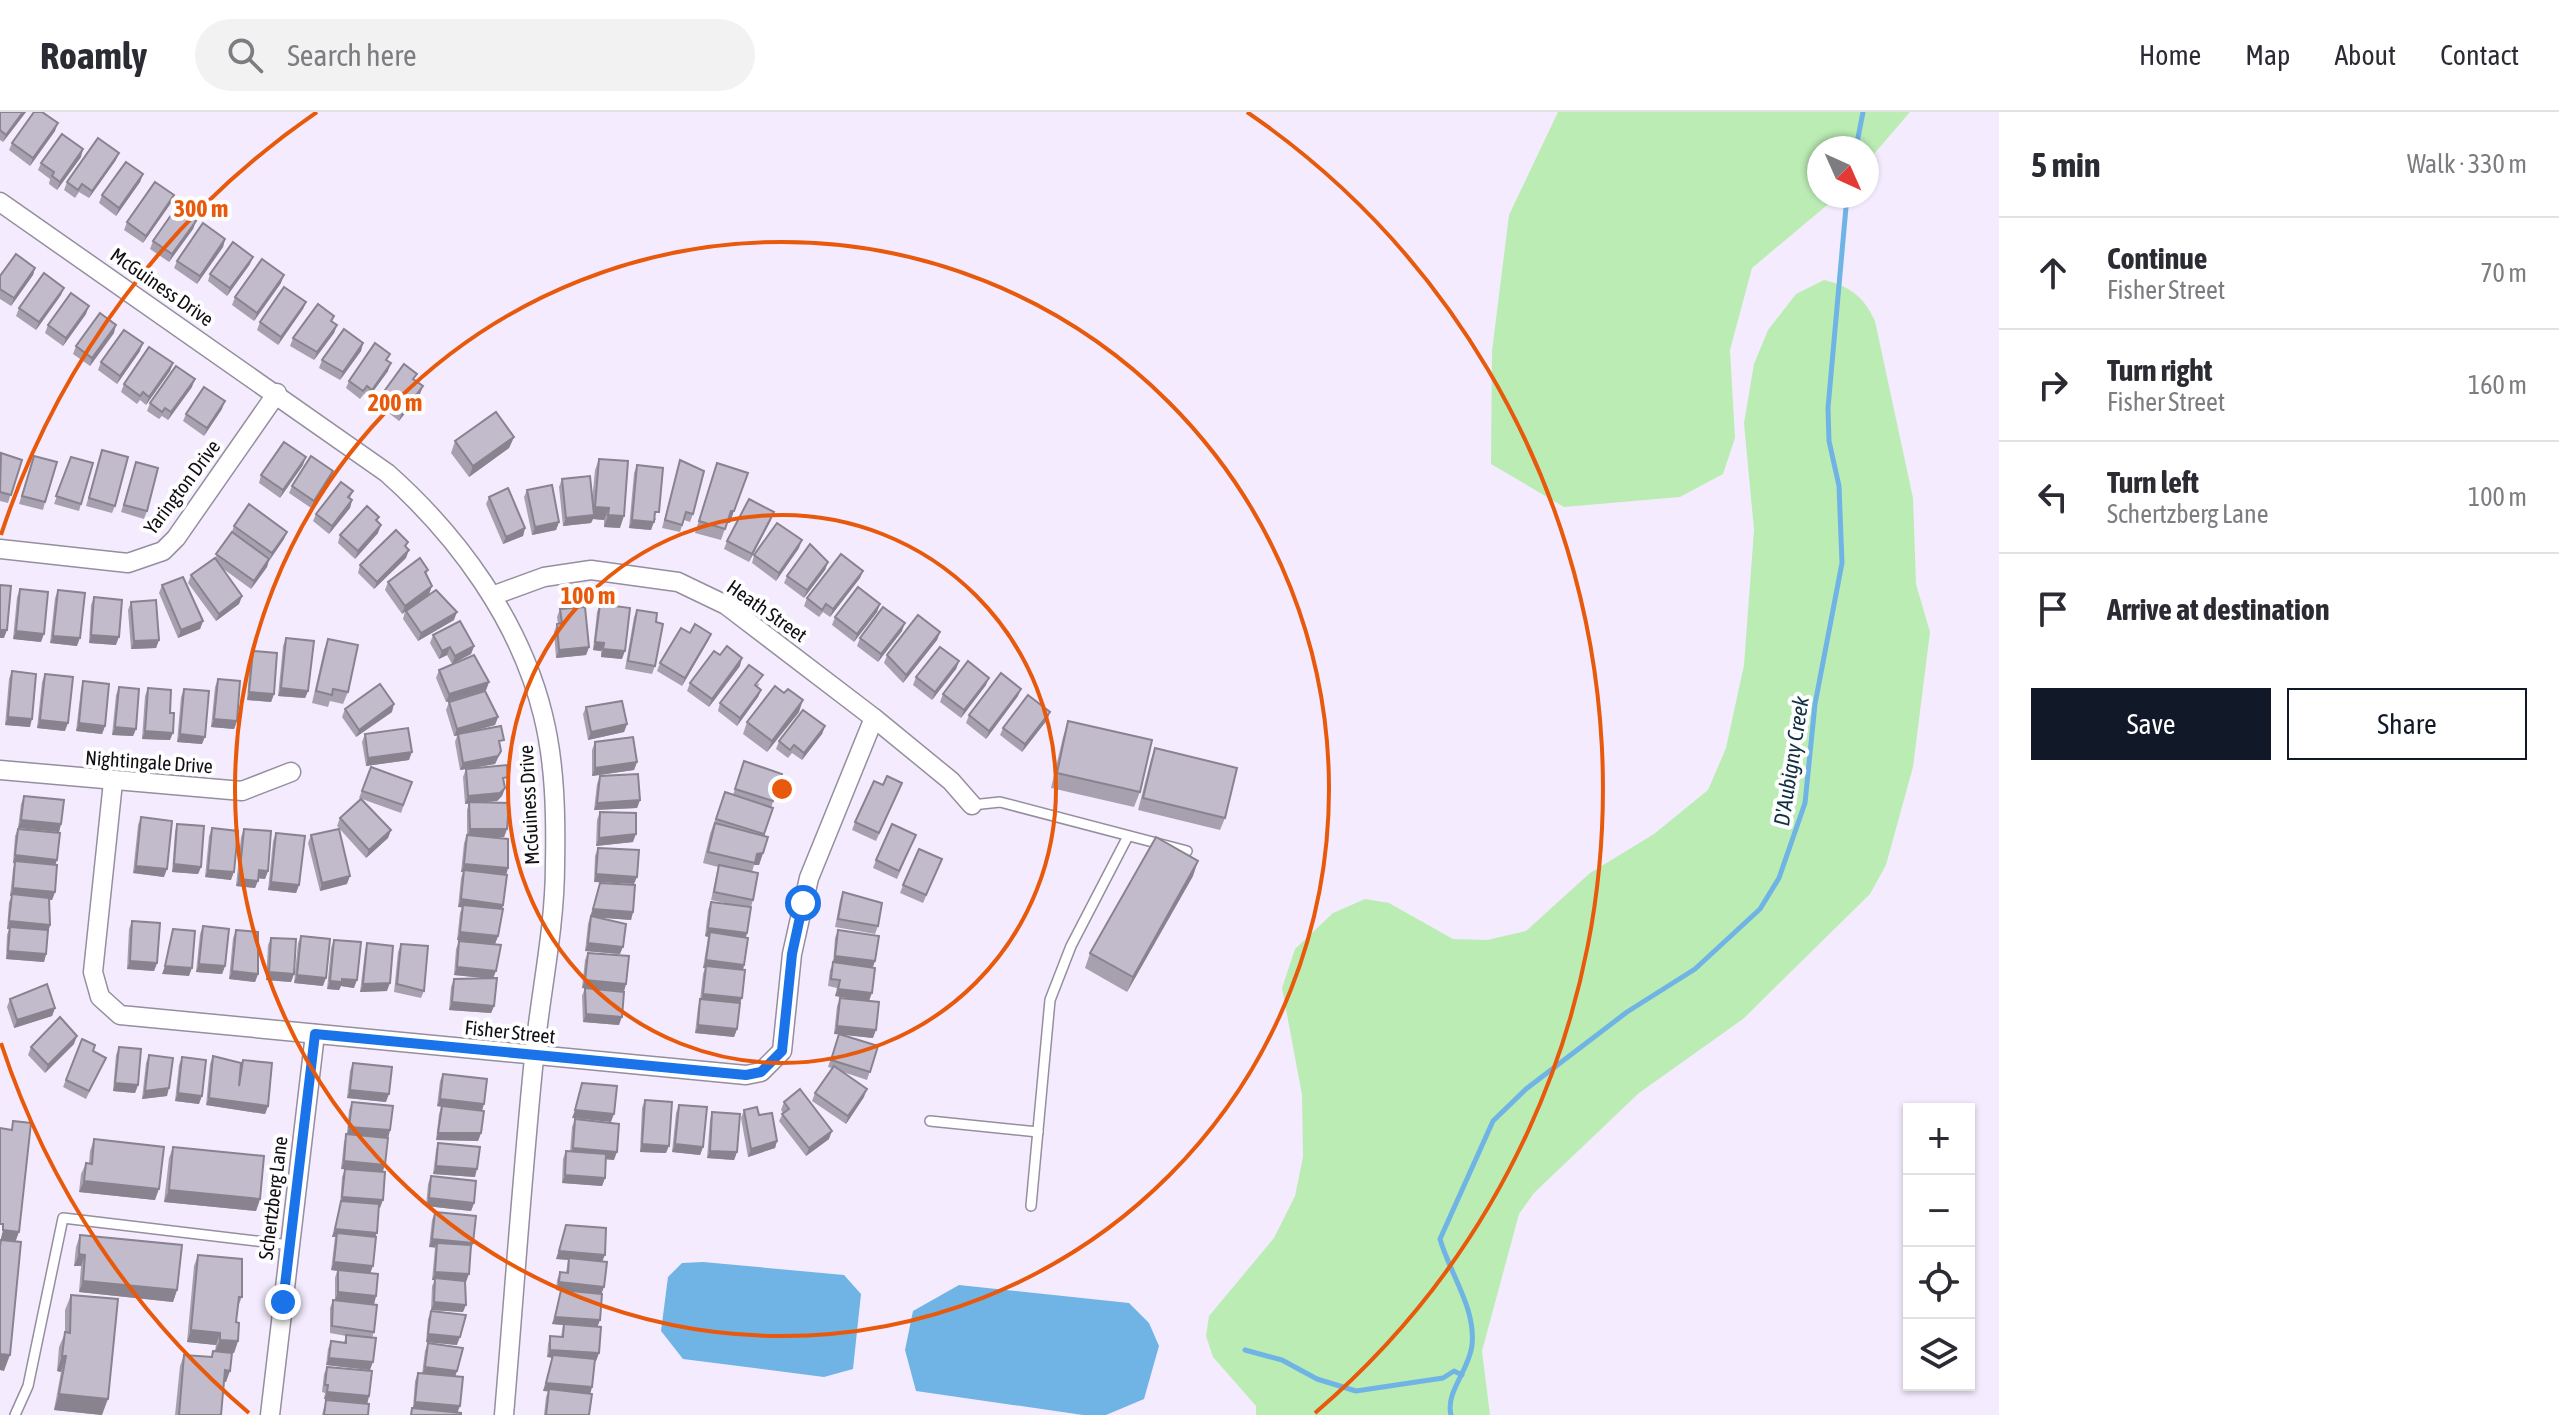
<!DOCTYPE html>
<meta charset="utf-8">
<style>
body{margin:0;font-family:"Asap Condensed",sans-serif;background:#f2f2f3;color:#2b2b33}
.controls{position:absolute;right:24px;bottom:24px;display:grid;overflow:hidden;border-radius:0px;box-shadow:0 2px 6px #0004}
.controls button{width:72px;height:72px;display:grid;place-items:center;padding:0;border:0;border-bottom:2px solid #e1e1e2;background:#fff;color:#2b2b33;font:40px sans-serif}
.compass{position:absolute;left:1807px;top:24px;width:72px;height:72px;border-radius:50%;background:#fff;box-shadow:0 2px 6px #0004;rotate:135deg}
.stop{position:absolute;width:24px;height:24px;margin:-18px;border:6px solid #1a73e8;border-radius:50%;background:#fff}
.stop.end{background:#1a73e8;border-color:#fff;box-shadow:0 2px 8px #0008}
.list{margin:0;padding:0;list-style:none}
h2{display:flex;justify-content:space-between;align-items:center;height:104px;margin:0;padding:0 32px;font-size:34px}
h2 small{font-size:26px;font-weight:400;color:#7c7c81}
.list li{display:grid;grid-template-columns:52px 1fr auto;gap:24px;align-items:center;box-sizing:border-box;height:112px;padding:0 32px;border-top:2px solid #e1e1e2}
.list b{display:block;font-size:30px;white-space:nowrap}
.list p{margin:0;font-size:26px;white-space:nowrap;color:#7c7c81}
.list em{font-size:26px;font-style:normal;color:#7c7c81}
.actions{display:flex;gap:16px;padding:24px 32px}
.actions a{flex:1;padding:18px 0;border:2px solid #111827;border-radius:0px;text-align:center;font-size:28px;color:#111827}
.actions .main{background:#111827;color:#fff}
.icon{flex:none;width:44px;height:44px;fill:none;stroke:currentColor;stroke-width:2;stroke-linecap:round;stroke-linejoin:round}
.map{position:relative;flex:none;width:1999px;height:1303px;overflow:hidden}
header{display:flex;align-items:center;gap:48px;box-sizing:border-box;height:112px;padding:0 40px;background:#fff;border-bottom:2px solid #e1e1e2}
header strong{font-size:38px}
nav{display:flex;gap:44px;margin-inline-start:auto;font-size:28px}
.search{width:560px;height:72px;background:#f2f2f3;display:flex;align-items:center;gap:20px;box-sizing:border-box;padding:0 28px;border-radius:44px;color:#7c7c81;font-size:30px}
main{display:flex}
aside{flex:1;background:#fff}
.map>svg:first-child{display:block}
.green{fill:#bbecb4}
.water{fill:#70b4e5}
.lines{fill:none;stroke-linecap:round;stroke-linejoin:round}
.stream{stroke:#70b4e5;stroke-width:5}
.lane-casing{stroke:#958e9e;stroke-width:12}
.street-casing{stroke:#958e9e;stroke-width:21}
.lane{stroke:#fff;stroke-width:9}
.street{stroke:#fff;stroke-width:18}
.wall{fill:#a7a1af}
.shaded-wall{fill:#88838f}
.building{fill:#c2bbcc;stroke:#88838f;stroke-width:2}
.route{stroke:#1a73e8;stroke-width:10}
.ring{fill:none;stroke:#e8590c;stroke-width:4}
.labels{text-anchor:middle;stroke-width:8;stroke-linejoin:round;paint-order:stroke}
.street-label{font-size:20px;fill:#110e14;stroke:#fefefe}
.water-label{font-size:22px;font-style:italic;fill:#112f44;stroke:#fefefe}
.centre{fill:#e8590c;stroke:#fefefe;stroke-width:4}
.ring-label{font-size:24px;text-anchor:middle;font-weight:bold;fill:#e8590c;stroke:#fefefe;stroke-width:8;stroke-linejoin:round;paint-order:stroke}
</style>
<header>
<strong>Roamly</strong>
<div class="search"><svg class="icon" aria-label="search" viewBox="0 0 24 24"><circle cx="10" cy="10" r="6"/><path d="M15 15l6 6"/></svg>Search here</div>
<nav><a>Home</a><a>Map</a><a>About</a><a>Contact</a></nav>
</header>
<main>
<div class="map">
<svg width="1999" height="1303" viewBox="0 0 1999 1303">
<rect width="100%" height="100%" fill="#f4ecfe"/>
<g class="green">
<path d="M 1558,0 L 1910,0 L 1867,50 L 1867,36 L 1819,36 L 1819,84 L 1838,84 L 1752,156 L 1730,238 L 1735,326 L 1723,362 L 1680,385 L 1564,395 L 1491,352 L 1492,239 L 1509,103 Z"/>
<path d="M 1824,168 C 1850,174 1864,185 1875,209 L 1913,386 L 1916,472 L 1930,520 L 1913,655 L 1886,753 L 1870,782 L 1743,907 L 1639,981 L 1534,1081 L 1519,1102 L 1482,1239 L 1490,1303 L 1256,1303 L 1256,1294 L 1213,1245 L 1206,1224 L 1209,1204 L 1274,1126 L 1295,1084 L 1303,1045 L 1302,983 L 1282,876 L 1295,837 L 1333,801 L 1365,787 L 1389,791 L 1453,827 L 1487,828 L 1526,819 L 1590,761 L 1654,722 L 1708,678 L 1726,636 L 1744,553 L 1754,418 L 1744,311 L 1754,252 L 1768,218 L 1796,182 Z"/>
</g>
<g class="water">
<path d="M 703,1150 L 844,1163 L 861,1182 L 853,1257 L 824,1265 L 683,1247 L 661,1219 L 668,1165 L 682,1151 Z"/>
<path d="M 959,1173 L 1129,1191 L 1149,1211 L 1159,1234 L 1144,1287 L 1106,1303 L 1083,1303 L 916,1279 L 905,1238 L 913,1199 Z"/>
</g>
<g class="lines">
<g class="stream">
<path d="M 1856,36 L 1863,0"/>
<path d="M 1245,1238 L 1282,1248 L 1317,1267 L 1356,1279 L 1443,1266 L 1454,1259 L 1462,1263"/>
<path d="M 1451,1303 C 1445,1280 1470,1257 1472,1233 C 1476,1196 1450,1162 1440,1127 L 1493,1009 L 1526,977 L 1627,900 L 1695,857 L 1760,797 L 1779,766 L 1805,691 L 1815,592 L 1842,451 L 1839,374 L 1829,329 L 1828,296 L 1847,84"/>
</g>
<g class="lane-casing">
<g id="lane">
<path d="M 972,693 L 1000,690 L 1187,739"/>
<path d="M 930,1009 L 1038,1020"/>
<path d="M 1031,1094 L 1050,888 L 1071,834 L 1127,726"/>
<path d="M 15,1303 L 28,1274 L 63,1106 L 290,1133"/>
</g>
</g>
<g class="street-casing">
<g id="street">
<path d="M 0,90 L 387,361 C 458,424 520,509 543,603 C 555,651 556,703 555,753 C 555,817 540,883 534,946 C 522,1065 514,1184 504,1303"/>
<path d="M 0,437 L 128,451 L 163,439 L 176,426 L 277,281"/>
<path d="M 492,484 L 544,465 L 591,458 L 678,470 L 726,493 L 874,606 L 951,669 L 972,693"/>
<path d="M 0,658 L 242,679 L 291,660"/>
<path d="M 113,670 L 93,860 L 100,885 L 120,903 L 746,963 L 761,960 L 782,939 L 792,842 L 809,766 L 874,606"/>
<path d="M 270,1303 L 315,922"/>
</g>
</g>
<use href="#lane" class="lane"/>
<use href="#street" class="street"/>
</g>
<g class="wall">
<path d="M 0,0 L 26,0 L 3,30 L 0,28 Z"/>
<path d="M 55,19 L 30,54 L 9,38 L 12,31 Z"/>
<path d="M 81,45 L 57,78 L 49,72 L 50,67 L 38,58 L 41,51 Z"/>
<path d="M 116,48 L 89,86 L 79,80 L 75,86 L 64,78 L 67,70 Z"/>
<path d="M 143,62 L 140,70 L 116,104 L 99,91 L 102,83 Z"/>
<path d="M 174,83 L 171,91 L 143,131 L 124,118 L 127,110 Z"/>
<path d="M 196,109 L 193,117 L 169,150 L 150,137 L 153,129 Z"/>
<path d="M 225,127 L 223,135 L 197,172 L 174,156 L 177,149 Z"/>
<path d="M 250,152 L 227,184 L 208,169 L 210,162 Z"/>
<path d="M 35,156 L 33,163 L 11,194 L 0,187 L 0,164 Z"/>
<path d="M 281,171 L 254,209 L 232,193 L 235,185 Z"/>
<path d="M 61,183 L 36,218 L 16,204 L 19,196 Z"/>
<path d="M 306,190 L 303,197 L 278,233 L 257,218 L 260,210 Z"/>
<path d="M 86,202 L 63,234 L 45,221 L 48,213 Z"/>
<path d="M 332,210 L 337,213 L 334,221 L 314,248 L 290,234 L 293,226 Z"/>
<path d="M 114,221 L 90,254 L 73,242 L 76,234 Z"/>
<path d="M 363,231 L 361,239 L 340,268 L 319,256 L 322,248 Z"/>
<path d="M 140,239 L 117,272 L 98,258 L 101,250 Z"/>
<path d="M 388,249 L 388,259 L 369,285 L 364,282 L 360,287 L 346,276 L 349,269 Z"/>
<path d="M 173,251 L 170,259 L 146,293 L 140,288 L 137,292 L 121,280 L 124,272 Z"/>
<path d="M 415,268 L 420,282 L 399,309 L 377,292 L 380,285 Z"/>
<path d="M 192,275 L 168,308 L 162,304 L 159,307 L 147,299 L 150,291 Z"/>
<path d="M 222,297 L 204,324 L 183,309 L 186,302 Z"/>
<path d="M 514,325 L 509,336 L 469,365 L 451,341 L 455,329 Z"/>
<path d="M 102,338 L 115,394 L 112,401 L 86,394 Z"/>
<path d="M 0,344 L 22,348 L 8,391 L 0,389 Z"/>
<path d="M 71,345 L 81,392 L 79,399 L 54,392 Z"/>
<path d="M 599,347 L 620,416 L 604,415 L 604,408 L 593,407 L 591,411 L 563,414 L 559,375 L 562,367 L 592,389 L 595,358 Z"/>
<path d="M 680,348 L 693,402 L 690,410 L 684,408 L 680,420 L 662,416 Z"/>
<path d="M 136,350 L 147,399 L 144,407 L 121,400 Z"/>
<path d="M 717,351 L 730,411 L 727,411 L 721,428 L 695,421 Z"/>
<path d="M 31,352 L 45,390 L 43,398 L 19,392 Z"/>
<path d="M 303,353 L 280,386 L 259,371 L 261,363 Z"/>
<path d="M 637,353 L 656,408 L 654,408 L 651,418 L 629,416 L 634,361 Z"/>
<path d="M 333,359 L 330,367 L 311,396 L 289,381 L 292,374 Z"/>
<path d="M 527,378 L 559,410 L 556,418 L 532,423 L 524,385 Z"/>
<path d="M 353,379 L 350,386 L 352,388 L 350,396 L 329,422 L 313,409 L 316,402 Z"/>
<path d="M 489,385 L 525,416 L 523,424 L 503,432 L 486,392 Z"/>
<path d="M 379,405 L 377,410 L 378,421 L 355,447 L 338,431 L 340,423 Z"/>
<path d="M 771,408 L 749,450 L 724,437 L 727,429 Z"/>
<path d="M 234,414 L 287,420 L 284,427 L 269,449 L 267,455 L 251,477 L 222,456 L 242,484 L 239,492 L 216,509 L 188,471 L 191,463 L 215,446 L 231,422 Z"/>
<path d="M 406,435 L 406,446 L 374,477 L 358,461 L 360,453 Z"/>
<path d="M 799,436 L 776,469 L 752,451 L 754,443 Z"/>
<path d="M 828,450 L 825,458 L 804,486 L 784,471 L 787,464 Z"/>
<path d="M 428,458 L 426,463 L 432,474 L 429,482 L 454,508 L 418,529 L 403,507 L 405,499 L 402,502 L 385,478 L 388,470 Z"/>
<path d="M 863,459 L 860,466 L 830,505 L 823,500 L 819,505 L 804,494 L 807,486 Z"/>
<path d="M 162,473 L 203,509 L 200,517 L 178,526 L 159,481 Z"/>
<path d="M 20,477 L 41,530 L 13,527 L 17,485 Z"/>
<path d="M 58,478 L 77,534 L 50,531 L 55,486 Z"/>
<path d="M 94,485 L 116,533 L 89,531 L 91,493 Z"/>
<path d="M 131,490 L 159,528 L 156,536 L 131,537 L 128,498 Z"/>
<path d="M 600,492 L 622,547 L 601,545 L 601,539 L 593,538 L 597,500 Z"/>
<path d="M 880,492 L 877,500 L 854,530 L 832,513 L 835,505 Z"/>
<path d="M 560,497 L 589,535 L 586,543 L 556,546 L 554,520 L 557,512 L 558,512 L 557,505 Z"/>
<path d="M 637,498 L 655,554 L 652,562 L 625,557 L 634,505 Z"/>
<path d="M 902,519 L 878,550 L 857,534 L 860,526 Z"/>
<path d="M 940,520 L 937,528 L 903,571 L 884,551 L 887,543 Z"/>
<path d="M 711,522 L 708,529 L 682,574 L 657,559 L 660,551 Z"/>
<path d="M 433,523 L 474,534 L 471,542 L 452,552 L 447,543 L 439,547 L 430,531 Z"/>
<path d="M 286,526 L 308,579 L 305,586 L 278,584 L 283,534 Z"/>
<path d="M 328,527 L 348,580 L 343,592 L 330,589 L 328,595 L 312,591 L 324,538 Z"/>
<path d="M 253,539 L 274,582 L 271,590 L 247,588 L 250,546 Z"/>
<path d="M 959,549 L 956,557 L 932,588 L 913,573 L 916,565 Z"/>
<path d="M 740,554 L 709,595 L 687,579 L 690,571 Z"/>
<path d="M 439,558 L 489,570 L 486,578 L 446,590 L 436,566 Z"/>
<path d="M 12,559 L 30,615 L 5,613 L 9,567 Z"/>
<path d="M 45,562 L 65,619 L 37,616 L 42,570 Z"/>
<path d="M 218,567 L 237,609 L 234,617 L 211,615 L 215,575 Z"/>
<path d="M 83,569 L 105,614 L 102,622 L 76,619 L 81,577 Z"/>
<path d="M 760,571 L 757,575 L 761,578 L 758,585 L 737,614 L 718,599 L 720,591 Z"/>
<path d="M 986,573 L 961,606 L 940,590 L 943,582 Z"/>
<path d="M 119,575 L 136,617 L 133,624 L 112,623 L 116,583 Z"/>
<path d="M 148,576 L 170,601 L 170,628 L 142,627 L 145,584 Z"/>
<path d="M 184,577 L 202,632 L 177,630 L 181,585 Z"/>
<path d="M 1018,584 L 986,627 L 966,611 L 969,603 Z"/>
<path d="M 449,590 L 498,605 L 495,613 L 470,620 L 500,636 L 498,646 L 495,652 L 471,656 L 506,673 L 504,673 L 505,676 L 502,684 L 497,689 L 478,690 L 507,717 L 504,725 L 485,725 L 506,763 L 503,793 L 498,824 L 495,832 L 457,828 L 460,801 L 462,795 L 458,795 L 461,766 L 463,760 L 461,760 L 464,731 L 467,723 L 467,698 L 469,691 L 465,692 L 463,665 L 466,657 L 460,658 L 455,630 L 457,624 L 454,624 L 446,598 Z"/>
<path d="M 586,595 L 627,612 L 624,620 L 588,628 L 583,602 Z"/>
<path d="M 345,597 L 392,600 L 356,625 L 342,605 Z"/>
<path d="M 799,600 L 767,640 L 743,622 L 747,610 Z"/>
<path d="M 1050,600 L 1047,608 L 1022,640 L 1000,623 L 1003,616 Z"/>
<path d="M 1068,609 L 1140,680 L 1134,695 L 1051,676 L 1063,625 Z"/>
<path d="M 825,614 L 822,622 L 802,648 L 792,641 L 788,646 L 776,637 L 779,629 Z"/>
<path d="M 365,622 L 409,648 L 366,654 L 362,630 Z"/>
<path d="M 595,630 L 637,650 L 634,658 L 592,664 L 592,638 Z"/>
<path d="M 1155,636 L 1225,706 L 1220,718 L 1138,698 L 1151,647 Z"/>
<path d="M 744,649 L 782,662 L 771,696 L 764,724 L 763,741 L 759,753 L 754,753 L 752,760 L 753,788 L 751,795 L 746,825 L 744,853 L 743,858 L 737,917 L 734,925 L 695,921 L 698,895 L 700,888 L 703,862 L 705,856 L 703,856 L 708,825 L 705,824 L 708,798 L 711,790 L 730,792 L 711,788 L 718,755 L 703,751 L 710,722 L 725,680 L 733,683 Z"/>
<path d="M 371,655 L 412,670 L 401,701 L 362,687 L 391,718 L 388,726 L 366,746 L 337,714 L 340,706 L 361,687 L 359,686 Z"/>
<path d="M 600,664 L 640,688 L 637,696 L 594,698 L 597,672 Z"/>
<path d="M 899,678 L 876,729 L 852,718 L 855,710 Z"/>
<path d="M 24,684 L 61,712 L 59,720 L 18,716 L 21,692 Z"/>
<path d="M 600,700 L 633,730 L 596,734 L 597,708 Z"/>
<path d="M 141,705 L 164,765 L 133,761 L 138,713 Z"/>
<path d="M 177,712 L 201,755 L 198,762 L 172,760 L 175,720 Z"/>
<path d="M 212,716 L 231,768 L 205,765 L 209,724 Z"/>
<path d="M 18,717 L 57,748 L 55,753 L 55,780 L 52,788 L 49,787 L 50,813 L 48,820 L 46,842 L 44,850 L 6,847 L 7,823 L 9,817 L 7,817 L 9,790 L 12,784 L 10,784 L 13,757 L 15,751 L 13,751 L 15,724 Z"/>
<path d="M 244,717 L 268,759 L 265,767 L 258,766 L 255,776 L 236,774 L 241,725 Z"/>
<path d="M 276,721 L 299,773 L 296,781 L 268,778 L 273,729 Z"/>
<path d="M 311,723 L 347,772 L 320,779 L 308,731 Z"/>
<path d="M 916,723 L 897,767 L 873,756 L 876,748 Z"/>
<path d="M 598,736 L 639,738 L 594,770 L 595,744 Z"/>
<path d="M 939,754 L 923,791 L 900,781 L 903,773 Z"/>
<path d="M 1193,764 L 1127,880 L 1085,856 L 1090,841 Z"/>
<path d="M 600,771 L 633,800 L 631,808 L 596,805 L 620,842 L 585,839 L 588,812 Z"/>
<path d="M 843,780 L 878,814 L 875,822 L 835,815 L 840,788 Z"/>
<path d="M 132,809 L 157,851 L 154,859 L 127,857 L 129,817 Z"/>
<path d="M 203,814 L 225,854 L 222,862 L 196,860 L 200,822 Z"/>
<path d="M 236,818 L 258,862 L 255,870 L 229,867 L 233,826 Z"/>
<path d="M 838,818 L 875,849 L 873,855 L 869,889 L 873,926 L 841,922 L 878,934 L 867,968 L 843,960 L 864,985 L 846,1012 L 812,989 L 815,981 L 832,956 L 828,955 L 839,922 L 834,922 L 837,894 L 840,886 L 858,888 L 835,884 L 837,876 L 828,874 L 830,858 L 833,852 L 835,826 Z"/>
<path d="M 301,824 L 323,874 L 294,871 L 298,831 Z"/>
<path d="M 271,826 L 294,862 L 291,870 L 266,868 L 268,833 Z"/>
<path d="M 334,828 L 354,876 L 341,874 L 339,878 L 327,877 L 331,836 Z"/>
<path d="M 459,829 L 493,866 L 494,894 L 491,901 L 449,898 L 451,875 L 454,867 L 485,866 L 454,863 L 456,837 Z"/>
<path d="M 367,831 L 387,879 L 360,880 L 365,839 Z"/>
<path d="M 401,832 L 424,879 L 421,886 L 394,880 L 398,840 Z"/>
<path d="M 588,841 L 626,872 L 624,879 L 582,876 L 585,848 Z"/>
<path d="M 585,876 L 619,913 L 583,910 L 582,884 Z"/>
<path d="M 10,887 L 55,896 L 52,904 L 14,916 L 7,895 Z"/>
<path d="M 82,927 L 95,933 L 93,939 L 106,946 L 86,987 L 63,975 Z"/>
<path d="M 74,932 L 45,961 L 28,943 L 31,935 Z"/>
<path d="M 119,935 L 138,973 L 135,981 L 113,979 L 116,943 Z"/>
<path d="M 149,943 L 167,984 L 142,987 L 146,951 Z"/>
<path d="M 213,944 L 241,954 L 243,948 L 268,994 L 265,1002 L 206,993 L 210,952 Z"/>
<path d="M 182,945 L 199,992 L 175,989 L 179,953 Z"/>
<path d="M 353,951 L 386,990 L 347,986 L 350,959 Z"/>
<path d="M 443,962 L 482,999 L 481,1021 L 478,1029 L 436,1028 L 439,1002 L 441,995 L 437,994 L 440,969 Z"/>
<path d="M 645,988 L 666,1041 L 640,1040 L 642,996 Z"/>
<path d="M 352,990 L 390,1018 L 388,1026 L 383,1060 L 380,1096 L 379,1096 L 370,1161 L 376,1184 L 374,1192 L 374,1220 L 372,1226 L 370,1258 L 326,1253 L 328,1237 L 331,1229 L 344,1230 L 346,1224 L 330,1221 L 330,1196 L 333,1188 L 335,1188 L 335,1166 L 337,1159 L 331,1158 L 335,1125 L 332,1125 L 340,1093 L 342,1065 L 345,1057 L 341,1057 L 344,1030 L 347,1022 L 349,998 Z"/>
<path d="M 784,990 L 829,1027 L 806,1044 L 779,1009 L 783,1001 L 781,998 Z"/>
<path d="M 679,993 L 703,1035 L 700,1043 L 672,1040 L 676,1001 Z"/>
<path d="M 744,998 L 777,1029 L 775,1036 L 748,1045 L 741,1006 Z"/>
<path d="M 712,1000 L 737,1040 L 734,1048 L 707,1046 L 710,1008 Z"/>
<path d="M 575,1007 L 614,1048 L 606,1047 L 605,1066 L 602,1074 L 562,1071 L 563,1047 L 566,1039 L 570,1040 L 572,1015 Z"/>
<path d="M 94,1027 L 155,1088 L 79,1080 L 81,1062 L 86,1051 L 89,1051 L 90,1039 Z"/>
<path d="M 438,1031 L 475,1065 L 433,1062 L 436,1038 Z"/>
<path d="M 173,1035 L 260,1087 L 256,1099 L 164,1090 L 169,1046 Z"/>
<path d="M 431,1064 L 474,1091 L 471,1099 L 426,1094 L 428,1072 Z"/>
<path d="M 435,1100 L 473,1131 L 471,1138 L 466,1170 L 465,1170 L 463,1200 L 431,1198 L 432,1174 L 435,1168 L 432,1168 L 435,1136 L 429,1135 L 432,1108 Z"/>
<path d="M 566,1113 L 602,1150 L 601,1183 L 600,1208 L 597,1215 L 599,1241 L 596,1249 L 594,1249 L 592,1275 L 590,1281 L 589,1303 L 544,1303 L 546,1285 L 548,1279 L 543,1279 L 552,1246 L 547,1245 L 548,1232 L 550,1224 L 561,1225 L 563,1213 L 552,1212 L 561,1179 L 556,1178 L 557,1168 L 560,1160 L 566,1161 L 568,1148 L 556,1147 Z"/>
<path d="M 80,1123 L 177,1178 L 173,1190 L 79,1180 L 81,1154 L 74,1154 L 76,1135 Z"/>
<path d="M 198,1143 L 242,1185 L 237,1197 L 236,1210 L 238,1229 L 234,1241 L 232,1241 L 226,1270 L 224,1270 L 221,1303 L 175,1303 L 180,1254 L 184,1243 L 211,1245 L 213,1239 L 215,1239 L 216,1233 L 187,1230 L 194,1154 Z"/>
<path d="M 71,1183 L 102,1303 L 54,1298 L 61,1260 L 57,1259 L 59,1235 L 65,1221 L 65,1198 Z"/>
<path d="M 431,1199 L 457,1233 L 426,1230 L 428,1207 Z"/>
<path d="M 428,1231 L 457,1259 L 455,1265 L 458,1301 L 461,1303 L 410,1303 L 413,1296 L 415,1269 L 418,1261 L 422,1262 L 425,1239 Z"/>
<path d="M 327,1255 L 369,1284 L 367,1292 L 368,1303 L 322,1303 L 326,1288 L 349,1290 L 324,1287 L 325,1281 L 322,1280 L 324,1262 Z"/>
</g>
<g class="shaded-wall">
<path d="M 23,0 L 26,0 L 3,30 L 6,23 Z"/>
<path d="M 58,11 L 55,19 L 30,54 L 33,46 Z"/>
<path d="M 83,37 L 81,45 L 57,78 L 60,70 Z"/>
<path d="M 119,41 L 116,48 L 89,86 L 92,79 Z"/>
<path d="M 143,62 L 140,70 L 116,104 L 119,96 Z"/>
<path d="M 174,83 L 171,91 L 143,131 L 146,124 Z"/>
<path d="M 196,109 L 193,117 L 169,150 L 172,142 Z"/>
<path d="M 225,127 L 223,135 L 197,172 L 200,164 Z"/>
<path d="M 253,145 L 250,152 L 227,184 L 230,176 Z"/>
<path d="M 35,156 L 33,163 L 11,194 L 14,186 Z"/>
<path d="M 284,163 L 281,171 L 254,209 L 257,201 Z"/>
<path d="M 64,176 L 61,183 L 36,218 L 39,210 Z"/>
<path d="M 306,190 L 303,197 L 278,233 L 281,225 Z"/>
<path d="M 89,194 L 86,202 L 63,234 L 66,226 Z"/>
<path d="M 116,213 L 114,221 L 90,254 L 92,246 Z"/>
<path d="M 337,213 L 334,221 L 314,248 L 317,240 Z"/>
<path d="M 143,231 L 140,239 L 117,272 L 120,264 Z"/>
<path d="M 363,231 L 361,239 L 340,268 L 343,260 Z"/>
<path d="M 173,251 L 170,259 L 146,293 L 149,285 Z"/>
<path d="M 391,251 L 388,259 L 369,285 L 372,278 Z"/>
<path d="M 195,267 L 192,275 L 168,308 L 171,300 Z"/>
<path d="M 423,274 L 420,282 L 399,309 L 402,301 Z"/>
<path d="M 225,289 L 222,297 L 204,324 L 207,316 Z"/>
<path d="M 514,325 L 509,336 L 469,365 L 473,354 Z"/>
<path d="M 306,345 L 303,353 L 280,386 L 283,378 Z"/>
<path d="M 333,359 L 330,367 L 311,396 L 314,389 Z"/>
<path d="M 352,388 L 350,396 L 329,422 L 332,414 Z"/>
<path d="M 595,395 L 609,396 L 604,408 L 593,407 L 591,411 L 563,414 L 566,406 L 592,404 Z"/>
<path d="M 731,399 L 734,399 L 730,411 L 727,411 Z"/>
<path d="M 774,400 L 771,408 L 749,450 L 752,442 Z"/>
<path d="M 608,403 L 624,404 L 620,416 L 604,415 Z"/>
<path d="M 632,408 L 654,410 L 651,418 L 629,416 Z"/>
<path d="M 559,410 L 556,418 L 532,423 L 535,415 Z"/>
<path d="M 381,413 L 378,421 L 355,447 L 358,439 Z"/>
<path d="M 525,416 L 523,424 L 503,432 L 506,425 Z"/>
<path d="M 287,420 L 284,427 L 269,449 L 272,441 Z"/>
<path d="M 802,428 L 799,436 L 776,469 L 779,461 Z"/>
<path d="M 409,438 L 406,446 L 374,477 L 377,470 Z"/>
<path d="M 269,447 L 267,455 L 251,477 L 254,469 Z"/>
<path d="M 828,450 L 825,458 L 804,486 L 807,478 Z"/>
<path d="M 863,459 L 860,466 L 830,505 L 833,497 Z"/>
<path d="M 432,474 L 429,482 L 402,502 L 405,494 Z"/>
<path d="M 242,484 L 239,492 L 216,509 L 219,502 Z"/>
<path d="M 880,492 L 877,500 L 854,530 L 857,522 Z"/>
<path d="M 457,500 L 454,508 L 418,529 L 421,521 Z"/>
<path d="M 203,509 L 200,517 L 178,526 L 181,518 Z"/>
<path d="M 905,511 L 902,519 L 878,550 L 881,542 Z"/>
<path d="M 0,518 L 7,518 L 4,526 L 0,526 Z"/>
<path d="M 16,519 L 44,522 L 41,530 L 13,527 Z"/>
<path d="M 940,520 L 937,528 L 903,571 L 906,563 Z"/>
<path d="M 711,522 L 708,529 L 682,574 L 685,566 Z"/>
<path d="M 91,523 L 119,525 L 116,533 L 89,531 Z"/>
<path d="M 53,524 L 80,526 L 77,534 L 50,531 Z"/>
<path d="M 159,528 L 156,536 L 131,537 L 134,529 Z"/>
<path d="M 595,530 L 604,531 L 601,539 L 593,538 Z"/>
<path d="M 474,534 L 471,542 L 452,552 L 455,544 Z"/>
<path d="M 450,535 L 447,543 L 439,547 L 442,539 Z"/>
<path d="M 589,535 L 586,543 L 556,546 L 559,538 Z"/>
<path d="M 603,537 L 625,539 L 622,547 L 601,545 Z"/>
<path d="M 742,546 L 740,554 L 709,595 L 712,587 Z"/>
<path d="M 959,549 L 956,557 L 932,588 L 935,580 Z"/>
<path d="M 989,566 L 986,573 L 961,606 L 964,598 Z"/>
<path d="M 489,570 L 486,578 L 446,590 L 449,582 Z"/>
<path d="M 281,576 L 308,579 L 305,586 L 278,584 Z"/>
<path d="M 1021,577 L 1018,584 L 986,627 L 989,619 Z"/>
<path d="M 761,578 L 758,585 L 737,614 L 740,606 Z"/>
<path d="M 249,580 L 274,582 L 271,590 L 247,588 Z"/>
<path d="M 803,588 L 799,600 L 767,640 L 772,629 Z"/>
<path d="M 394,592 L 392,600 L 356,625 L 359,618 Z"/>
<path d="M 1050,600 L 1047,608 L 1022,640 L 1025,632 Z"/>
<path d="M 8,605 L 32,607 L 30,615 L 5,613 Z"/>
<path d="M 498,605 L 495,613 L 454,624 L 457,617 Z"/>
<path d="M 214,607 L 237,609 L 234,617 L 211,615 Z"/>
<path d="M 40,608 L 68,611 L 65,619 L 37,616 Z"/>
<path d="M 79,611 L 105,614 L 102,622 L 76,619 Z"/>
<path d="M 627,612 L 624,620 L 588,628 L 591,620 Z"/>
<path d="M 825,614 L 822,622 L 802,648 L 804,641 Z"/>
<path d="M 115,615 L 136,617 L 133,624 L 112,623 Z"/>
<path d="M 145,619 L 173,621 L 170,628 L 142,627 Z"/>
<path d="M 180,622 L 205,625 L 202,632 L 177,630 Z"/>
<path d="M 501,639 L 495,652 L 460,658 L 463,651 Z"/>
<path d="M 412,640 L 409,648 L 366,654 L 368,646 Z"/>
<path d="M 637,650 L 634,658 L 592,664 L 595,656 Z"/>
<path d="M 505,676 L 502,684 L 497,689 L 465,692 L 468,684 Z"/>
<path d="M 640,688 L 637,696 L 594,698 L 597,691 Z"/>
<path d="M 21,708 L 61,712 L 59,720 L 18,716 Z"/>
<path d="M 470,717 L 507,717 L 504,725 L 467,725 Z"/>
<path d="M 391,718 L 388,726 L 366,746 L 369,738 Z"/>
<path d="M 636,722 L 633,730 L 596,734 L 599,726 Z"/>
<path d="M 763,741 L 759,753 L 754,753 L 757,742 Z"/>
<path d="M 15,743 L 57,748 L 54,756 L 13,751 Z"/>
<path d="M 1198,749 L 1193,764 L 1127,880 L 1133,865 Z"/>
<path d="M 174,752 L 201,755 L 198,762 L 172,760 Z"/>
<path d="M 464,752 L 508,756 L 506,764 L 461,760 Z"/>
<path d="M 136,754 L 167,757 L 164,765 L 133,761 Z"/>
<path d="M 208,758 L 234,760 L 231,768 L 205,765 Z"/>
<path d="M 259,758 L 268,759 L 265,767 L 256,766 Z"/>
<path d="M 596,762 L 637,765 L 634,772 L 594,770 Z"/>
<path d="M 350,764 L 347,772 L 320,779 L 322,771 Z"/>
<path d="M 239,767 L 258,769 L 255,776 L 236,774 Z"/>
<path d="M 271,770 L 299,773 L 296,781 L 268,778 Z"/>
<path d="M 13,776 L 55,780 L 52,788 L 10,784 Z"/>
<path d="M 461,787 L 503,793 L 501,801 L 458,795 Z"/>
<path d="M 593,797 L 633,800 L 631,808 L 590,805 Z"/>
<path d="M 9,809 L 50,813 L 48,821 L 7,817 Z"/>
<path d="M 708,816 L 747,821 L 745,829 L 710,820 L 708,825 L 705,824 Z"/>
<path d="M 460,820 L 498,824 L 495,832 L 457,828 Z"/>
<path d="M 588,831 L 623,835 L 620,842 L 585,839 Z"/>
<path d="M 8,839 L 46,842 L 44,850 L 6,847 Z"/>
<path d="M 835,844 L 875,849 L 872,857 L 832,852 Z"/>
<path d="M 706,848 L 744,853 L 742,861 L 703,856 Z"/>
<path d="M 130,849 L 157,851 L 154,859 L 127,857 Z"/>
<path d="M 199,852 L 225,854 L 222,862 L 196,860 Z"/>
<path d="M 165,854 L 192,856 L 189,864 L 162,862 Z"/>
<path d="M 457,855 L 496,859 L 493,867 L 454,863 Z"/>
<path d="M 232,859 L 258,862 L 255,870 L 229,867 Z"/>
<path d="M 269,860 L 294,862 L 291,870 L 266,868 Z"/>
<path d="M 297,863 L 326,866 L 323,874 L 294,871 Z"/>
<path d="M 342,867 L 357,868 L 354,876 L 341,874 L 339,878 L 327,877 L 330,869 Z"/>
<path d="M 585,868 L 626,872 L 624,879 L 582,876 Z"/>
<path d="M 390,871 L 387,879 L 360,880 L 363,872 Z"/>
<path d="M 838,877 L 872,881 L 869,889 L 835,884 Z"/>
<path d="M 703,882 L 742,886 L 739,894 L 700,890 Z"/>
<path d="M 452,890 L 494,894 L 491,901 L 449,898 Z"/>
<path d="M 55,896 L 52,904 L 14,916 L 17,908 Z"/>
<path d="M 586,902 L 622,905 L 619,913 L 583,910 Z"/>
<path d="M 698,913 L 737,917 L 734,925 L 695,921 Z"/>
<path d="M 837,914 L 876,918 L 873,926 L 834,922 Z"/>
<path d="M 77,924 L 74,932 L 45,961 L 48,953 Z"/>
<path d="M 115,971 L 138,973 L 135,981 L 113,979 Z"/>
<path d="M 169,976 L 167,984 L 142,987 L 145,979 Z"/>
<path d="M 867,977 L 864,985 L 846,1012 L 848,1004 Z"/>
<path d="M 350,978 L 389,982 L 386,990 L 347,986 Z"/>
<path d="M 178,981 L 202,984 L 199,992 L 175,989 Z"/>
<path d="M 209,986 L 268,994 L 265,1002 L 206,993 Z"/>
<path d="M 440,987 L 484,992 L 482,999 L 437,994 Z"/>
<path d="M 575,998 L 614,1002 L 611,1010 L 572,1006 Z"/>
<path d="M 349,1015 L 390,1018 L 388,1026 L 347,1023 Z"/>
<path d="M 832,1019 L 829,1027 L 806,1044 L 809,1036 Z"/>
<path d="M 438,1021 L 481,1021 L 478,1029 L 436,1028 Z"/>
<path d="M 777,1029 L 775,1036 L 748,1045 L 751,1037 Z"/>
<path d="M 642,1032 L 669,1034 L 666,1041 L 640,1040 Z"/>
<path d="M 675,1032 L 703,1035 L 700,1043 L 672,1040 Z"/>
<path d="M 573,1036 L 617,1040 L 614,1048 L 570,1044 Z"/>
<path d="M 710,1039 L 737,1040 L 734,1048 L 707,1046 Z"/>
<path d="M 344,1049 L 385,1053 L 382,1061 L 341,1057 Z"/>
<path d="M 436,1054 L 477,1057 L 475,1065 L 433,1062 Z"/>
<path d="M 565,1063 L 605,1066 L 602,1074 L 562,1071 Z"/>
<path d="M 84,1069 L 159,1077 L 155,1088 L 79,1080 Z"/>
<path d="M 169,1078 L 260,1087 L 256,1099 L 164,1090 Z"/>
<path d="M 342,1085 L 383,1088 L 380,1096 L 340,1093 Z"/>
<path d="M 429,1086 L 474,1091 L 471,1099 L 426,1094 Z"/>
<path d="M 335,1117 L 377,1121 L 374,1128 L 337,1121 L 335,1125 L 332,1125 Z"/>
<path d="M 3,1118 L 19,1120 L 15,1131 L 0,1130 Z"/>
<path d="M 432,1127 L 473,1131 L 470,1139 L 437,1131 L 435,1135 L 429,1135 Z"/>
<path d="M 559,1139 L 605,1143 L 602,1150 L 556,1147 Z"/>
<path d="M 79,1142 L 85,1143 L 81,1154 L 74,1154 Z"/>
<path d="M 334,1150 L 373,1154 L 370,1162 L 331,1158 Z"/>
<path d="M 435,1160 L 469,1162 L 466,1170 L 432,1168 Z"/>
<path d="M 83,1169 L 177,1178 L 173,1190 L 79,1180 Z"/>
<path d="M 559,1170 L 604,1175 L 601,1183 L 556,1178 Z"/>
<path d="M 338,1180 L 376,1184 L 374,1192 L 335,1188 Z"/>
<path d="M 434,1190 L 466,1193 L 463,1200 L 431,1198 Z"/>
<path d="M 555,1205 L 600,1208 L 597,1216 L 552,1212 Z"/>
<path d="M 191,1218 L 220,1221 L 216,1233 L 187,1230 Z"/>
<path d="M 428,1222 L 460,1225 L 457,1233 L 426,1230 Z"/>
<path d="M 220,1228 L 238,1229 L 234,1241 L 215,1239 Z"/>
<path d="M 550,1238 L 599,1241 L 596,1249 L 547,1245 Z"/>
<path d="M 0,1242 L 10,1243 L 4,1259 L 0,1258 Z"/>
<path d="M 62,1244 L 66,1244 L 61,1260 L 57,1259 Z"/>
<path d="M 329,1246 L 373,1250 L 370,1258 L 326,1253 Z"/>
<path d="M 425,1255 L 457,1259 L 454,1267 L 422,1263 Z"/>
<path d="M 225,1258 L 230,1259 L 226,1270 L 221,1270 Z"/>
<path d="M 546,1271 L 592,1275 L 590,1283 L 543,1279 Z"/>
<path d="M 327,1280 L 369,1284 L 367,1292 L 324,1287 Z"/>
<path d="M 59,1282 L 108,1287 L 102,1303 L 54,1298 Z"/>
<path d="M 415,1290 L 460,1294 L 457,1302 L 412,1298 Z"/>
</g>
<g class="building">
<path d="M 0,0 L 23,0 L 6,23 L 0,18 Z"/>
<path d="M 34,0 L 42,0 L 58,11 L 33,46 L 12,31 Z"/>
<path d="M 62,22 L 83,37 L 60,70 L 52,64 L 54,60 L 41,51 Z"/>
<path d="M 98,26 L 119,41 L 92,79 L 82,72 L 78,78 L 67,70 Z"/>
<path d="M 126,50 L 143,62 L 119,96 L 102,83 Z"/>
<path d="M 155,70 L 174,83 L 146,124 L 127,110 Z"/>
<path d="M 176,96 L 196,109 L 172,142 L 153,129 Z"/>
<path d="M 203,111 L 225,127 L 200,164 L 177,149 Z"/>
<path d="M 233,130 L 253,145 L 230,176 L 210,162 Z"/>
<path d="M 16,142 L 35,156 L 14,186 L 0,177 L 0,164 Z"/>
<path d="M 262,147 L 284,163 L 257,201 L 235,185 Z"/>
<path d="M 44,161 L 64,176 L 39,210 L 19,196 Z"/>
<path d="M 284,175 L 306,190 L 281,225 L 260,210 Z"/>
<path d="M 71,181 L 89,194 L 66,226 L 48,213 Z"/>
<path d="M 318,192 L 334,204 L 331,209 L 337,213 L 317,240 L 293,226 Z"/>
<path d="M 100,201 L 116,213 L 92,246 L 76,234 Z"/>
<path d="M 344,217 L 363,231 L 343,260 L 322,248 Z"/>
<path d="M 124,218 L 143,231 L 120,264 L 101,250 Z"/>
<path d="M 375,231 L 390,242 L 386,248 L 391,251 L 372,278 L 367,274 L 363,279 L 349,269 Z"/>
<path d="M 149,235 L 173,251 L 149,285 L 143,280 L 140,284 L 124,272 Z"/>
<path d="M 404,252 L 417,262 L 413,267 L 423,274 L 402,301 L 380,285 Z"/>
<path d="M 176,254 L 195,267 L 171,300 L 165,296 L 162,300 L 150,291 Z"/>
<path d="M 204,275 L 225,289 L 207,316 L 186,302 Z"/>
<path d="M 496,300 L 514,325 L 473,354 L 455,329 Z"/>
<path d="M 284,330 L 306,345 L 283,378 L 261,363 Z"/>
<path d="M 102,338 L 128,345 L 115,394 L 89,386 Z"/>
<path d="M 1,341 L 22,348 L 11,383 L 0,380 Z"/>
<path d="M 34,344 L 57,350 L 45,390 L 22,384 Z"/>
<path d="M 311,344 L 333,359 L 314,389 L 292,374 Z"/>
<path d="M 71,345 L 93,351 L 81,392 L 56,384 Z"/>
<path d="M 599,347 L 628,349 L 624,404 L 608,403 L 609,396 L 595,395 Z"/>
<path d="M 680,348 L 704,359 L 693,402 L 686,400 L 682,413 L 665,408 Z"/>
<path d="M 136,350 L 158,356 L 147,399 L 124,393 Z"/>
<path d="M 717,351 L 748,361 L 734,399 L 731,399 L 725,417 L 699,409 Z"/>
<path d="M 637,353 L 663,356 L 659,400 L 655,400 L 654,410 L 632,408 Z"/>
<path d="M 590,364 L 594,403 L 566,406 L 562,367 Z"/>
<path d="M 341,370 L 353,379 L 348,385 L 352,388 L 332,414 L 316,402 Z"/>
<path d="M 552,373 L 559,410 L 535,415 L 527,378 Z"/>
<path d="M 508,376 L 525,416 L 506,425 L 489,385 Z"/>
<path d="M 749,387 L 774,400 L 752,442 L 727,429 Z"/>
<path d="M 249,392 L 287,420 L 272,441 L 234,414 Z"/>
<path d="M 367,394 L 379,405 L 376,408 L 381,413 L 358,439 L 340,423 Z"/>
<path d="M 777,411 L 802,428 L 779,461 L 754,443 Z"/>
<path d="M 396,418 L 408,430 L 405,434 L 409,438 L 377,470 L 360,453 Z"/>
<path d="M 232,420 L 269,447 L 254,469 L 216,442 Z"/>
<path d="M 810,432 L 828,450 L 807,478 L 787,464 Z"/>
<path d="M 841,442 L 863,459 L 833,497 L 826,492 L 822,498 L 807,486 Z"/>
<path d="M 215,446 L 242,484 L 219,502 L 191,463 Z"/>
<path d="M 420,446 L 428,458 L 425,460 L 432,474 L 405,494 L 388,470 Z"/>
<path d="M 183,465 L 203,509 L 181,518 L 162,473 Z"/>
<path d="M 0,473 L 11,474 L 7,518 L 0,518 Z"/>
<path d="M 858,475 L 880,492 L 857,522 L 835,505 Z"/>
<path d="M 20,477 L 48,480 L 44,522 L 16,519 Z"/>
<path d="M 58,478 L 85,481 L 80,526 L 53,524 Z"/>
<path d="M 436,478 L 457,500 L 421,521 L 406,499 Z"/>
<path d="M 94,485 L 122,488 L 119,525 L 91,523 Z"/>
<path d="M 156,488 L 159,528 L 134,529 L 131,490 Z"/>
<path d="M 600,492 L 630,496 L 625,539 L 603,537 L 604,531 L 595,530 Z"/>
<path d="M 585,495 L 589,535 L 559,538 L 557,512 L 562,511 L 560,497 Z"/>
<path d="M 883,495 L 905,511 L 881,542 L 860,526 Z"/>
<path d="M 637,498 L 657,501 L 656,510 L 663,512 L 655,554 L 628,549 Z"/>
<path d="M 918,503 L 940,520 L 906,563 L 887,543 Z"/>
<path d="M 460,509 L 474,534 L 455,544 L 450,535 L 442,539 L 433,523 Z"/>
<path d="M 695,512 L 711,522 L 685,566 L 660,551 L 681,516 L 690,521 Z"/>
<path d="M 286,526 L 314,529 L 308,579 L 281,576 Z"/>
<path d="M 328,527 L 358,533 L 348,580 L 333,577 L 332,583 L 316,579 Z"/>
<path d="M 727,534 L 742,546 L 712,587 L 690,571 L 714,539 L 720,543 Z"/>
<path d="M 940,535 L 959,549 L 935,580 L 916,565 Z"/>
<path d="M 253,539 L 277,541 L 274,582 L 249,580 Z"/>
<path d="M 474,543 L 489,570 L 449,582 L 439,558 Z"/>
<path d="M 968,549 L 989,566 L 964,598 L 943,582 Z"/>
<path d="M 749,553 L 763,563 L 755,573 L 761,578 L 740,606 L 720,591 Z"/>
<path d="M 12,559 L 36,562 L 32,607 L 8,605 Z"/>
<path d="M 1001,561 L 1021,577 L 989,619 L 969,603 Z"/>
<path d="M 45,562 L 73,565 L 68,611 L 40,608 Z"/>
<path d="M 218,567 L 240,569 L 237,609 L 214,607 Z"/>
<path d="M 83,569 L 109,572 L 105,614 L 79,611 Z"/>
<path d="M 380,572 L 394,592 L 359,618 L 345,597 Z"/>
<path d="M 775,574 L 784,581 L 788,577 L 803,588 L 772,629 L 747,610 Z"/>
<path d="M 119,575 L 139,577 L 136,617 L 115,615 Z"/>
<path d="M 148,576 L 171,578 L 170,601 L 174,601 L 173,621 L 145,619 Z"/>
<path d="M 184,577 L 209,579 L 205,625 L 180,622 Z"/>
<path d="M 485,579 L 498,605 L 457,617 L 449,590 Z"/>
<path d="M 1028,583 L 1050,600 L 1025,632 L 1003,616 Z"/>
<path d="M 622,589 L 627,612 L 591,620 L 586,595 Z"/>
<path d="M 803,598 L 825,614 L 804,641 L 794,633 L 790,638 L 779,629 Z"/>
<path d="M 1068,609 L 1152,628 L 1140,680 L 1057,661 Z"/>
<path d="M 501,614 L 504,628 L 499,629 L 501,639 L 498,644 L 463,651 L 458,622 Z"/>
<path d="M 408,616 L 412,640 L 368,646 L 365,622 Z"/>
<path d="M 633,625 L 637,650 L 595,656 L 595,630 Z"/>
<path d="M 1155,636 L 1237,656 L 1225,706 L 1143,686 Z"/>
<path d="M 744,649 L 782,662 L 773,689 L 735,677 Z"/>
<path d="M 507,653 L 508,665 L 503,666 L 505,676 L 500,681 L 468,684 L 466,657 Z"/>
<path d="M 371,655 L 412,670 L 403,693 L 362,679 Z"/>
<path d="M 638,662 L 640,688 L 597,691 L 600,664 Z"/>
<path d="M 887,664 L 902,671 L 879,721 L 855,710 L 874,669 L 883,673 Z"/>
<path d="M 725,680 L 773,696 L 764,722 L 716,707 Z"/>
<path d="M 24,684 L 64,688 L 61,712 L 21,708 Z"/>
<path d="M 361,687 L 391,718 L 369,738 L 340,706 Z"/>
<path d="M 469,690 L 509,691 L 507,717 L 470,717 Z"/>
<path d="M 600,700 L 636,701 L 636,722 L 599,726 Z"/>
<path d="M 141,705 L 172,709 L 167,757 L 136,754 Z"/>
<path d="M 715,711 L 768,725 L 763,741 L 757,742 L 755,751 L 708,740 Z"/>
<path d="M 177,712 L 204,714 L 201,755 L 174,752 Z"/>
<path d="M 892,712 L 916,723 L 899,759 L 876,748 Z"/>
<path d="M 212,716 L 238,719 L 234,760 L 208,758 Z"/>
<path d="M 18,717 L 60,721 L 57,748 L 15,743 Z"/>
<path d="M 244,717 L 271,719 L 268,759 L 259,758 L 258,769 L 239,767 Z"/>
<path d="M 339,717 L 350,764 L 322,771 L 311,723 Z"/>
<path d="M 276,721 L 305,724 L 299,773 L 271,770 Z"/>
<path d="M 467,723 L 508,727 L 508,756 L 464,752 Z"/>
<path d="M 1156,725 L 1198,749 L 1133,865 L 1090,841 Z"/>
<path d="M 598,736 L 639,738 L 637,765 L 596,762 Z"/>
<path d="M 919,737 L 942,747 L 926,783 L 903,773 Z"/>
<path d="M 15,749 L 57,753 L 55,780 L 13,776 Z"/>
<path d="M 719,753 L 758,761 L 753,788 L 714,780 Z"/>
<path d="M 464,758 L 507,763 L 503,793 L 461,787 Z"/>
<path d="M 600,771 L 635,773 L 633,800 L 593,797 Z"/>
<path d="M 843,780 L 882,791 L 878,814 L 838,807 Z"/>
<path d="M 12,782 L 49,786 L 50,813 L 9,809 Z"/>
<path d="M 711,790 L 751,795 L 747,821 L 708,816 Z"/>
<path d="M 463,793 L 503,797 L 498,824 L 460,820 Z"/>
<path d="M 591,804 L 626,812 L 623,835 L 588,831 Z"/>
<path d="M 132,809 L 160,811 L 157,851 L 130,849 Z"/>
<path d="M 203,814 L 229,817 L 225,854 L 199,852 Z"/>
<path d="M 10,815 L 48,818 L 46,842 L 8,839 Z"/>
<path d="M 173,817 L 195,819 L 192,856 L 165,854 Z"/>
<path d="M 236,818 L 258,820 L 258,862 L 232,859 Z"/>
<path d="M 838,818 L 879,824 L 875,849 L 835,844 Z"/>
<path d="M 710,820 L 748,826 L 744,853 L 706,848 Z"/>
<path d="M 301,824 L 330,827 L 326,866 L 297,863 Z"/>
<path d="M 271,826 L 296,827 L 294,862 L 269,860 Z"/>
<path d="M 334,828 L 361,830 L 357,868 L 342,867 L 342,870 L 330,869 Z"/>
<path d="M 459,829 L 501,833 L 496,859 L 457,855 Z"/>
<path d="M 367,831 L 393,834 L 390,871 L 363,872 Z"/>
<path d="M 401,832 L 428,834 L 424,879 L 397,872 Z"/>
<path d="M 588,841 L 629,844 L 626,872 L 585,868 Z"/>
<path d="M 833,850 L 875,856 L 872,881 L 838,877 L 840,868 L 831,867 Z"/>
<path d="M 706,854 L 745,858 L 742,886 L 703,882 Z"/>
<path d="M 497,866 L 494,894 L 452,890 L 454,867 Z"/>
<path d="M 47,872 L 55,896 L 17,908 L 10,887 Z"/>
<path d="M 585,876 L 624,880 L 622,905 L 586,902 Z"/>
<path d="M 840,886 L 879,890 L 876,918 L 837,914 Z"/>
<path d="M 700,887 L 740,891 L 737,917 L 698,913 Z"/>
<path d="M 60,905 L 77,924 L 48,953 L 31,935 Z"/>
<path d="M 839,922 L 878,934 L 870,960 L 831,948 Z"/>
<path d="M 82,927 L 95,933 L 93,939 L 106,946 L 89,979 L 66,968 Z"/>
<path d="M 119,935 L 141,937 L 138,973 L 115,971 Z"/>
<path d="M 149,943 L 173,946 L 169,976 L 145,979 Z"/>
<path d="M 213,944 L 241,951 L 239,974 L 243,948 L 272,951 L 268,994 L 209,986 Z"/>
<path d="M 182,945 L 206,948 L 202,984 L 178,981 Z"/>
<path d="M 353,951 L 392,955 L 389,982 L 350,978 Z"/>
<path d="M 834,954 L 867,977 L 848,1004 L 815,981 Z"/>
<path d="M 443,962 L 487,967 L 484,992 L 440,987 Z"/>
<path d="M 582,971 L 617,974 L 614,1002 L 575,998 Z"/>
<path d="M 800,977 L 832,1019 L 809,1036 L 782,1002 L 789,997 L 784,990 Z"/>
<path d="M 645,988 L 672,990 L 669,1034 L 642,1032 Z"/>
<path d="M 352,990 L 393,994 L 390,1018 L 349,1015 Z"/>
<path d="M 679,993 L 707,995 L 703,1035 L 675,1032 Z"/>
<path d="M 442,994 L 484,999 L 481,1021 L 438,1021 Z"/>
<path d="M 757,995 L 759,1003 L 772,1001 L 777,1029 L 751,1037 L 744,998 Z"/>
<path d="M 712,1000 L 740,1002 L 737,1040 L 710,1039 Z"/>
<path d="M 575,1007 L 619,1012 L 617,1040 L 573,1036 Z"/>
<path d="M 13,1009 L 31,1011 L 19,1120 L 3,1118 L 3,1112 L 0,1112 L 0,1016 L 12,1018 Z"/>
<path d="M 346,1022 L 388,1026 L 385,1053 L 344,1049 Z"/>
<path d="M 94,1027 L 164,1035 L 159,1077 L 84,1069 L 86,1051 L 92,1052 Z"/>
<path d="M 438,1031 L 480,1035 L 477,1057 L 436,1054 Z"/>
<path d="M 173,1035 L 264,1044 L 260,1087 L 169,1078 Z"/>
<path d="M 566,1039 L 606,1042 L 605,1066 L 565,1063 Z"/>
<path d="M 345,1057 L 385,1060 L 383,1088 L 342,1085 Z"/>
<path d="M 431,1064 L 476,1069 L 474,1091 L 429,1086 Z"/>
<path d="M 341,1089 L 379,1092 L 377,1121 L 335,1117 Z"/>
<path d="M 435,1100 L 476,1104 L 473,1131 L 432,1127 Z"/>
<path d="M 566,1113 L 606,1116 L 605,1143 L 559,1139 Z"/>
<path d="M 337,1121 L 376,1125 L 373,1154 L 334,1150 Z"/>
<path d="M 80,1123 L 182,1133 L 177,1178 L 83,1169 L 85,1143 L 79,1142 Z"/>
<path d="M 1,1128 L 21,1130 L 10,1243 L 0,1242 L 0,1134 Z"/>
<path d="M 437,1131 L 471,1133 L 469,1162 L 435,1160 Z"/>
<path d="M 198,1143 L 242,1147 L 242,1185 L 239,1185 L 236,1210 L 239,1211 L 238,1229 L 220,1228 L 220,1221 L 191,1218 Z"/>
<path d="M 569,1146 L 607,1150 L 604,1175 L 559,1170 L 560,1160 L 568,1161 Z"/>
<path d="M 338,1158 L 378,1162 L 376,1184 L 338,1180 Z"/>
<path d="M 435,1166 L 465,1169 L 466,1193 L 434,1190 Z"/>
<path d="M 561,1178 L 602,1182 L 600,1208 L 555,1205 Z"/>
<path d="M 71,1183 L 118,1187 L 108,1287 L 59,1282 L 66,1244 L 62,1244 L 65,1220 L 70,1221 Z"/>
<path d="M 333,1188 L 377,1193 L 374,1220 L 332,1214 Z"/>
<path d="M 431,1199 L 466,1203 L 460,1225 L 428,1222 Z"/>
<path d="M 564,1212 L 601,1215 L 599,1241 L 550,1238 L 550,1224 L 563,1225 Z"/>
<path d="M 346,1223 L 376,1226 L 373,1250 L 329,1246 L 331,1229 L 346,1231 Z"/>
<path d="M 428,1231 L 463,1236 L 457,1259 L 425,1255 Z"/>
<path d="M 213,1239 L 232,1241 L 230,1259 L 225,1258 L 221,1303 L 179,1303 L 184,1243 L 212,1245 Z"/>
<path d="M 553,1243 L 595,1247 L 592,1275 L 546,1271 Z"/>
<path d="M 327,1255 L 372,1259 L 369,1284 L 327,1280 L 328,1273 L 325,1273 Z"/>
<path d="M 418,1261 L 463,1265 L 460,1294 L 415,1290 Z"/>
<path d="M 549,1277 L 592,1282 L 589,1303 L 546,1303 Z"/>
<path d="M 326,1288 L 369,1292 L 368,1303 L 324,1303 Z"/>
<path d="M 412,1296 L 461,1301 L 461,1303 L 411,1303 Z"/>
</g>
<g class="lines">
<path class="route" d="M 283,1190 L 315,922 L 746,963 L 761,960 L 782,939 L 792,842 L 803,791"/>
</g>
<g class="ring">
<circle cx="782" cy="677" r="274"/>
<circle cx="782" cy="677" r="547"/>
<path d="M249 1301A821 821 0 0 1 1 931M1 423A821 821 0 0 1 317 0M1247 0A821 821 0 0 1 1315 1301"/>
</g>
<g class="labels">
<g class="street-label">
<text transform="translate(162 175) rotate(35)" y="7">McGuiness Drive</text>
<text transform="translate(182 375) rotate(-53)" y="7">Yarington Drive</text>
<text transform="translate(767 499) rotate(35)" y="7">Heath Street</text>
<text transform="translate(149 650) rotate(4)" y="7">Nightingale Drive</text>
<text transform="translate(529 693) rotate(-93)" y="7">McGuiness Drive</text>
<text transform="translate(510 920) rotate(6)" y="7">Fisher Street</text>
<text transform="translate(273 1086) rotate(-83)" y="7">Schertzberg Lane</text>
</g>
<g class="water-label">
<text transform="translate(1791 649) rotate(-81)" y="8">D'Aubigny Creek</text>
</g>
</g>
<circle cx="782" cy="677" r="12" class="centre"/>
<g class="ring-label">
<text x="201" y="105">300 m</text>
<text x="395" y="299">200 m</text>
<text x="588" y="492">100 m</text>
</g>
</svg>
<div class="controls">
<button>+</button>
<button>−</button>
<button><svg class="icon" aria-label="locate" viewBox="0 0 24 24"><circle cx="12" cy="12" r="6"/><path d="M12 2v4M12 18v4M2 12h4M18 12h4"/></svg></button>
<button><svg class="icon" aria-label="layers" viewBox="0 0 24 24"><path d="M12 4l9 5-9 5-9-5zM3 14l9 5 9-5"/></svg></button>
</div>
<svg class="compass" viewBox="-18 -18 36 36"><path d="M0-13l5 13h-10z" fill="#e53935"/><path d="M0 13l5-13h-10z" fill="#7c7c81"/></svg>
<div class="stop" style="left:803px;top:791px"></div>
<div class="stop end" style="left:283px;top:1190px"></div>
</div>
<aside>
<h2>5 min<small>Walk · 330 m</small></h2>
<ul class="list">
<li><svg class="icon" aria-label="ahead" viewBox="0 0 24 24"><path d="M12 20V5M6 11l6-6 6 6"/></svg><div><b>Continue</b><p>Fisher Street</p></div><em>70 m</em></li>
<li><svg class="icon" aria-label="right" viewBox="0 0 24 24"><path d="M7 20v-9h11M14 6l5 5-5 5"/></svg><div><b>Turn right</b><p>Fisher Street</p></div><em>160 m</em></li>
<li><svg class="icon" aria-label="left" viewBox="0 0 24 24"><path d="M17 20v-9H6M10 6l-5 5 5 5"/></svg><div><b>Turn left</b><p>Schertzberg Lane</p></div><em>100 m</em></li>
<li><svg class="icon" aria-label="arrive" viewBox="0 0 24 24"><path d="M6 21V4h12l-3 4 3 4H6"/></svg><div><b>Arrive at destination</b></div></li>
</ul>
<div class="actions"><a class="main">Save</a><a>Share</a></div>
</aside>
</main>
